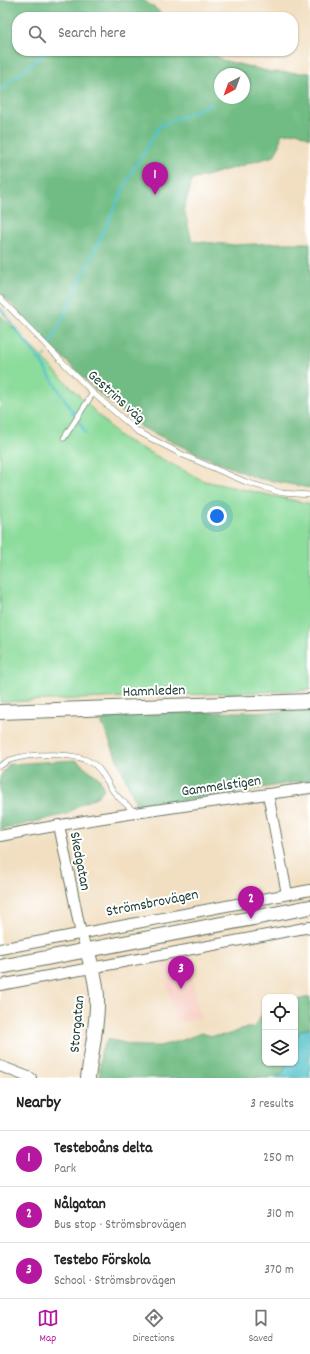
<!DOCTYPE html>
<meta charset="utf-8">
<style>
body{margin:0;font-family:Dekko,sans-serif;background:#f6f6f6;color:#222}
.controls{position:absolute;right:12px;bottom:12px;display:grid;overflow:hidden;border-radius:8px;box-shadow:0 1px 3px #0004}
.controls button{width:36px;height:36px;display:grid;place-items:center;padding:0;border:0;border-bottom:1px solid #e0e0e0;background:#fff;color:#222;font:20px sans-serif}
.compass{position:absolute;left:214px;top:68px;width:36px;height:36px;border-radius:50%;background:#fff;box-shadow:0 1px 3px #0004;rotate:221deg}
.you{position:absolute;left:217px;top:516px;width:14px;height:14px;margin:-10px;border:3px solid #fff;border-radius:50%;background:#1a73e8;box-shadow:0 0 0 6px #1a73e833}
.badge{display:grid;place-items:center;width:26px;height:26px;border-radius:50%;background:#b5179e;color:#fff;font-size:13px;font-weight:700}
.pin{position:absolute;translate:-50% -33px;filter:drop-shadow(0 1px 2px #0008)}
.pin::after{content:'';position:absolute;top:21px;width:14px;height:12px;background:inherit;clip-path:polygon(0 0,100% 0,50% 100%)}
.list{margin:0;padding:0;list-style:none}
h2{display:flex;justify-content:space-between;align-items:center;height:52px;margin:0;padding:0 16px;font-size:17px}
h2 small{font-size:13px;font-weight:400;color:#767676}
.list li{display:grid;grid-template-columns:26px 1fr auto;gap:12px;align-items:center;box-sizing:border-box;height:56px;padding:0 16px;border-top:1px solid #e0e0e0}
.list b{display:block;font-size:15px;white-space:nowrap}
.list p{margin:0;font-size:13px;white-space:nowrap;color:#767676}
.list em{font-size:13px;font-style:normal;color:#767676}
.icon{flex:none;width:22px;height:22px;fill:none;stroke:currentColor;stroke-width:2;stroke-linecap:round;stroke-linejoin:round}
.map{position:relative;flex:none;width:310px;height:1078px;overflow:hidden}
.search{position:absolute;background:#fff;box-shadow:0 1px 3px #0004;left:12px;right:12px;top:12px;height:44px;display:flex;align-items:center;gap:10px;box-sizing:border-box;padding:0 14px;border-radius:16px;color:#767676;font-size:15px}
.sheet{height:220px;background:#fff}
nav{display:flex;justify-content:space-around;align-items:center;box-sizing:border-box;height:56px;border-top:1px solid #e0e0e0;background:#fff;font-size:11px;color:#767676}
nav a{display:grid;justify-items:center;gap:2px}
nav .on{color:#b5179e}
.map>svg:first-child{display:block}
.built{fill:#f7d1c7}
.green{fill:#8cdc9c;stroke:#568c68}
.forest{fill:#71bc84;stroke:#487c5c;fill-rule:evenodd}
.water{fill:#55c3c9;stroke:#3a807e}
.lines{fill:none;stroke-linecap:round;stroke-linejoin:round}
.stream{stroke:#55c3c9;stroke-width:2.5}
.lane-casing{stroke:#697665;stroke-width:6}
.street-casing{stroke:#697665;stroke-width:12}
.secondary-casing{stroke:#697665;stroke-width:16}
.lane{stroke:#fff;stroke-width:5}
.street{stroke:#fff;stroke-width:10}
.secondary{stroke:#fff;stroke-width:14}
.labels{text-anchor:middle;stroke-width:4;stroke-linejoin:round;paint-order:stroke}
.street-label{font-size:15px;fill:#1f3d34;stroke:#fff}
</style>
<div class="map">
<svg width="310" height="1078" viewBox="0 0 310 1078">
<rect width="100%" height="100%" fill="#fff"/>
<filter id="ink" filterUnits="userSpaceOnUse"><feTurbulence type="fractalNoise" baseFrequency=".025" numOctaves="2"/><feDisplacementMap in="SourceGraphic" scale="8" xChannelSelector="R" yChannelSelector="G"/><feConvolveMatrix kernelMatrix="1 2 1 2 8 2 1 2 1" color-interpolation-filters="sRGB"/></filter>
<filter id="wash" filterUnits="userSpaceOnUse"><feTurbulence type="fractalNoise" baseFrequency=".012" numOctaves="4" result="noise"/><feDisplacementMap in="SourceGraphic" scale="16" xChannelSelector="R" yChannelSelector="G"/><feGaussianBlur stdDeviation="0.9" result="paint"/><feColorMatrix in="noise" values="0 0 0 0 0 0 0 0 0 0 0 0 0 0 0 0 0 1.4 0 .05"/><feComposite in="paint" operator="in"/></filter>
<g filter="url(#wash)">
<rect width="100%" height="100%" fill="#f2dfc1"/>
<path class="built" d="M 187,954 L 200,1018 L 175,1023 L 162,959 Z"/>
<path class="green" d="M 0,315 L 120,437 L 204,481 L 310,504 L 310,690 L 0,702 Z"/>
<g class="forest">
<path d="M 0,0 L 143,0 L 155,8 L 165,17 L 17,17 L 17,51 L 209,51 L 222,60 L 271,72 L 310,73 L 310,138 L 297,132 L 281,134 L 280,145 L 274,156 L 192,180 L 184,209 L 192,241 L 235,245 L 275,243 L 310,243 L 310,488 L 257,478 L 200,455 L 141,427 L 99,393 L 38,333 L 0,292 ZM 220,74 L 244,74 L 244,98 L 220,98 Z"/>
<path d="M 310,711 L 310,780 L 138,808 L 98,714 Z"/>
<path d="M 76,760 L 99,778 L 104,789 L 98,796 L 81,804 L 67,814 L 0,830 L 0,777 L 9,764 Z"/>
<path d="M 310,997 L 310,1027 L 300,1031 L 295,1041 L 295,1000 Z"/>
<path d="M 265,1010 L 265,1063 L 288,1063 L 282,1074 L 274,1078 L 99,1078 L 101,1051 L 108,1039 L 137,1046 L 159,1046 L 183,1040 L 201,1033 L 212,1036 L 228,1035 L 241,1029 L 254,1027 Z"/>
</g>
<path class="water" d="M 310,1027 L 310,1078 L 274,1078 L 282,1074 L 288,1063 L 295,1063 L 295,1041 L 300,1031 Z"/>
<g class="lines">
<g class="stream">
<path d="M 0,90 L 46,52"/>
<path d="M 0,308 L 41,362 L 74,414"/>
<path d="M 51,343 L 129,177 L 160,126 L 211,104"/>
<path d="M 41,362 L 45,355"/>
<path d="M 79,422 L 86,434"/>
</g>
</g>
</g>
<g filter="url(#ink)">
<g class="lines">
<g class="lane-casing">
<g id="lane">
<path d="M 0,298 L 93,393 L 137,431 L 181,454 L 246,482 L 282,493 L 310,495"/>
<path d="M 64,438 L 93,393"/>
<path d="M 0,766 C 3,764 7,761 10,760 C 30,753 81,751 96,766 C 104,773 107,783 113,791 C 119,799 128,806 135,812"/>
</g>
</g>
<g class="street-casing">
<g id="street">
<path d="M 268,794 L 287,894"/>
<path d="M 59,825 L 81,934 L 87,951"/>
<path d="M 0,836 C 103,816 206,803 310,788"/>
<path d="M 0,949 L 310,890"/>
<path d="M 0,985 L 310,927"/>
<path d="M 0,1066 L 31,1078"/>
</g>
</g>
<g class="secondary-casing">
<g id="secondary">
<path d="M 0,712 L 310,701"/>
<path d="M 87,951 C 92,966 97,982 97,999 C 98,1023 91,1053 88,1078"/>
<path d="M 0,967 L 310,907"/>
</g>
</g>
<use href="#lane" class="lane"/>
<use href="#street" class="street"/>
<use href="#secondary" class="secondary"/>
</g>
</g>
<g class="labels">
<g class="street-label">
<text transform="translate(117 396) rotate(42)" y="5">Gestrins väg</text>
<text transform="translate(154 690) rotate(-2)" y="5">Hamnleden</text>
<text transform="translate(221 785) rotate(-8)" y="5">Gammelstigen</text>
<text transform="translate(81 861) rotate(79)" y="5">Skedgatan</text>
<text transform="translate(152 902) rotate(-11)" y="5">Strömsbrovägen</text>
<text transform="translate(76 1024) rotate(-85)" y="5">Storgatan</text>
</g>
</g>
</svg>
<div class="controls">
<button><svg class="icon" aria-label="locate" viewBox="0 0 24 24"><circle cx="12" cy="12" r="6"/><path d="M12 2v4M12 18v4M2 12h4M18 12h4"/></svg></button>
<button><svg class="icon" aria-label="layers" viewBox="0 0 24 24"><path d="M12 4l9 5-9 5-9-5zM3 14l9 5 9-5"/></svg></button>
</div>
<svg class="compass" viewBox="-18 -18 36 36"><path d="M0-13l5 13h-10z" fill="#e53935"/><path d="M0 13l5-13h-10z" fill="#767676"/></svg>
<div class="you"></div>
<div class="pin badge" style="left:155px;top:195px">1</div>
<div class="pin badge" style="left:251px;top:919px">2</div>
<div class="pin badge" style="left:181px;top:989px">3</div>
<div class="search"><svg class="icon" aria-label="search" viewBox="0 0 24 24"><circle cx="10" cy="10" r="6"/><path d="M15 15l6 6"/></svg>Search here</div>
</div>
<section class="sheet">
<h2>Nearby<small>3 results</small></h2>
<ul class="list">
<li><span class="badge">1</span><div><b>Testeboåns delta</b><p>Park</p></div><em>250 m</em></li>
<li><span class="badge">2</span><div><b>Nålgatan</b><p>Bus stop · Strömsbrovägen</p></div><em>310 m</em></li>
<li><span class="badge">3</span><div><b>Testebo Förskola</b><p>School · Strömsbrovägen</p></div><em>370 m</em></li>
</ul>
</section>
<nav>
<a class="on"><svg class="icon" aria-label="map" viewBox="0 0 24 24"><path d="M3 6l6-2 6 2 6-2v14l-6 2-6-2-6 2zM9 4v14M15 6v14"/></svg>Map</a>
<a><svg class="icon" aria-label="directions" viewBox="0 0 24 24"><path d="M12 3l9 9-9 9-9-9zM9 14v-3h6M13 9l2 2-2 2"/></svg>Directions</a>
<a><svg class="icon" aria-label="saved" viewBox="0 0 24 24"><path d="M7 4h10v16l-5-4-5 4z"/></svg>Saved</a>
</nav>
